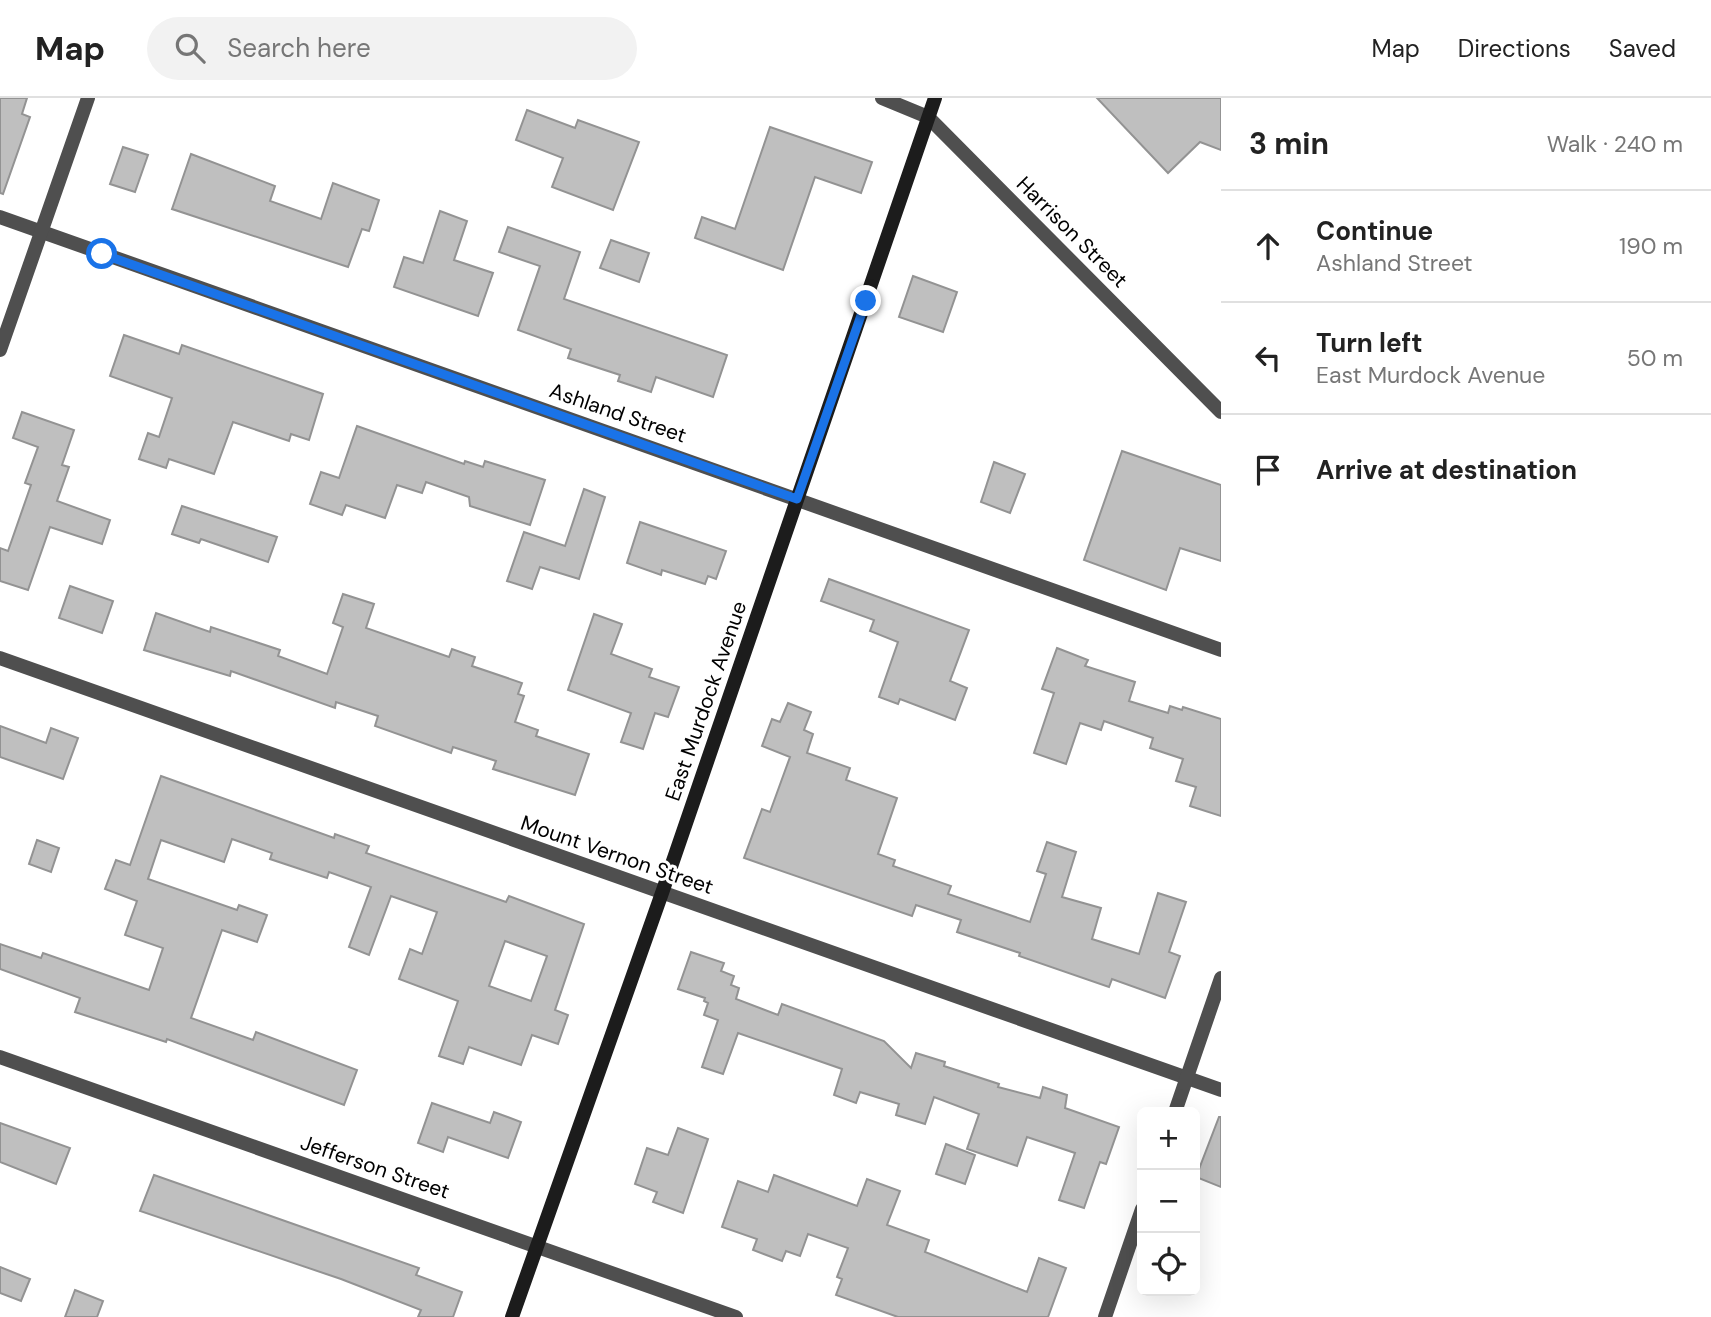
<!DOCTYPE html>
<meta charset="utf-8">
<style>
body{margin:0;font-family:"DM Sans",sans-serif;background:#f2f2f2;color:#222}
.controls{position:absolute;right:21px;bottom:21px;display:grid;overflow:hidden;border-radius:10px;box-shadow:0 7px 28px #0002}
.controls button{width:63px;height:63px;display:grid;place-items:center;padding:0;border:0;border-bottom:2px solid #e0e0e0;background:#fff;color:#222;font:35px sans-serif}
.stop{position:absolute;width:21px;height:21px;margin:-16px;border:5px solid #1a73e8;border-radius:50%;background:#fff}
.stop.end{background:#1a73e8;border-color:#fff;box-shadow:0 2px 7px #0008}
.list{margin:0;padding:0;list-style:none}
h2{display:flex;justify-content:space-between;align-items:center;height:91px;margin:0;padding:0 28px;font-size:30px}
h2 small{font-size:23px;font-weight:400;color:#767676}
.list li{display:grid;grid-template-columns:46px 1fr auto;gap:21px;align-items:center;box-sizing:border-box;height:112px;padding:0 28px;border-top:2px solid #e0e0e0}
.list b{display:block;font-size:26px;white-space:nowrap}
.list p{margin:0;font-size:23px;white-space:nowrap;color:#767676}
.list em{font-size:23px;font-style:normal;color:#767676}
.icon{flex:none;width:38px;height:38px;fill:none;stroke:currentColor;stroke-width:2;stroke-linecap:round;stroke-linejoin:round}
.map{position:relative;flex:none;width:1221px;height:1219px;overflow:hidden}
header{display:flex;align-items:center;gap:42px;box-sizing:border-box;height:98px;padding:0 35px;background:#fff;border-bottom:2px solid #e0e0e0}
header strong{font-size:33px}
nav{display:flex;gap:38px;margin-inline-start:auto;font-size:24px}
.search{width:490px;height:63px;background:#f2f2f2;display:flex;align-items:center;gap:18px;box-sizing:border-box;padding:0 24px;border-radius:38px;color:#767676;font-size:26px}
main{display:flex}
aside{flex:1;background:#fff}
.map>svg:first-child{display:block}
.building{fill:#bfbfbf;stroke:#939393;stroke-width:2;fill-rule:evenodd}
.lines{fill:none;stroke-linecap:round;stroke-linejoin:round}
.street{stroke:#4f4f4f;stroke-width:14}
.secondary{stroke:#1c1c1c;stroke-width:14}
.route{stroke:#1a73e8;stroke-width:9}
.labels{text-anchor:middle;stroke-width:6;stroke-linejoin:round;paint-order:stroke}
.street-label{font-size:21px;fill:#000;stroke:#fff}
</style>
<header>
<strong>Map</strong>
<div class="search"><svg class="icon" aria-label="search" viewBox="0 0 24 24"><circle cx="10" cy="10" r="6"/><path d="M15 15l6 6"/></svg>Search here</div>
<nav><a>Map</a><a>Directions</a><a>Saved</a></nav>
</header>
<main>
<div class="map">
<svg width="1221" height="1219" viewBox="0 0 1221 1219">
<rect width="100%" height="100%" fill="#fff"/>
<g class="building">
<path d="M 0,0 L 27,0 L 22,16 L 30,19 L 3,96 L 0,95 Z"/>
<path d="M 1097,0 L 1221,0 L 1221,52 L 1200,44 L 1168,75 Z"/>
<path d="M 527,12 L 575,30 L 578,22 L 639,44 L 613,112 L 552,89 L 563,60 L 516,42 Z"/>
<path d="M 770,29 L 872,64 L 861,95 L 815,79 L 783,172 L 695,140 L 702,119 L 735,131 Z"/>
<path d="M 123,49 L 148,57 L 135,94 L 110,86 Z"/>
<path d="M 191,56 L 275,88 L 270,103 L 321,121 L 333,85 L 379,102 L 369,133 L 362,131 L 348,169 L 172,111 Z"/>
<path d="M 440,113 L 467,123 L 454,162 L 493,175 L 478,218 L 394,189 L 404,159 L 423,165 Z"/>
<path d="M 508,129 L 580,154 L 564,201 L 727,257 L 713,299 L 656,279 L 651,294 L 618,283 L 620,277 L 568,260 L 571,251 L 518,232 L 540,168 L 499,154 Z"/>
<path d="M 611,142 L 649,155 L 639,184 L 600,170 Z"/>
<path d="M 913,178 L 957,194 L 943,234 L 899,219 Z"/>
<path d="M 124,237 L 179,256 L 182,247 L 323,296 L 309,342 L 291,336 L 289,343 L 233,324 L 214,376 L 169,361 L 166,370 L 139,361 L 148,335 L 159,339 L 172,300 L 110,278 Z"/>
<path d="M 22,314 L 74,332 L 62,367 L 69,369 L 57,403 L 110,422 L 102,446 L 50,429 L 28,492 L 0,483 L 0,450 L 8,453 L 31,387 L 25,385 L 38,349 L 13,340 Z"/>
<path d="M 357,328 L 464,366 L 465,363 L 483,369 L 485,363 L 545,382 L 530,427 L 470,408 L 469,399 L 426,384 L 422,395 L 397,387 L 385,420 L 346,407 L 342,417 L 310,406 L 321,374 L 339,380 Z"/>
<path d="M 1122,353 L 1221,387 L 1221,463 L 1180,450 L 1166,492 L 1084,462 Z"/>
<path d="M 994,364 L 1025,376 L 1010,415 L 981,404 Z"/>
<path d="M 584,391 L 605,399 L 579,481 L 540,469 L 532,491 L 507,483 L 524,434 L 565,448 Z"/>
<path d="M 182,408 L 277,439 L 268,464 L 201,441 L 199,445 L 172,436 Z"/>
<path d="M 640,424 L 726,453 L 716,481 L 708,478 L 705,486 L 662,472 L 661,477 L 627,465 Z"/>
<path d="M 829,481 L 969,532 L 950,583 L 967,590 L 955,622 L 900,601 L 898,606 L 879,599 L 898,544 L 870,533 L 874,522 L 821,503 Z"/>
<path d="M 70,488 L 113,503 L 102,535 L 59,520 Z"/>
<path d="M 343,496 L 374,506 L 366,530 L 449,559 L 452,551 L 475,559 L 472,568 L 522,585 L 518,596 L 524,598 L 515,624 L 538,632 L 536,638 L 589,656 L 575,697 L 493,671 L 496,663 L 453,649 L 451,655 L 375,628 L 378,618 L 336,604 L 335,610 L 231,573 L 230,578 L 144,552 L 156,515 L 210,534 L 211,529 L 280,552 L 278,558 L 327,576 L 343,529 L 333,525 Z"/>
<path d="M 594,516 L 622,526 L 611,556 L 652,571 L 649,579 L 679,589 L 668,619 L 655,615 L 643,651 L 621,644 L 631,615 L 568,592 Z"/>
<path d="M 1057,550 L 1088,562 L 1085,568 L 1135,584 L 1129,603 L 1168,615 L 1170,608 L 1182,612 L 1183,609 L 1221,621 L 1221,718 L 1190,708 L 1196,689 L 1176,683 L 1183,661 L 1150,650 L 1153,640 L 1104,623 L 1101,632 L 1080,625 L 1066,666 L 1034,655 L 1054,595 L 1042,591 Z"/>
<path d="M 788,605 L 811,614 L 804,632 L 813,636 L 807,655 L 850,670 L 846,682 L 897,700 L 878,756 L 895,762 L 893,768 L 951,788 L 948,796 L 1030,824 L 1046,776 L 1037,773 L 1047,744 L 1076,754 L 1062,799 L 1101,810 L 1092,841 L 1139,856 L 1158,795 L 1186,804 L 1169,854 L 1180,858 L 1165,900 L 1112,881 L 1109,889 L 1019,858 L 1020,855 L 957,834 L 961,822 L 916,807 L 912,818 L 744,760 L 762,711 L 770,714 L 790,659 L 762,648 L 772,621 L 780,624 Z"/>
<path d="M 0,628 L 46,645 L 51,630 L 78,640 L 63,681 L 0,659 Z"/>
<path d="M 161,678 L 334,740 L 335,736 L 369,748 L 366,755 L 506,804 L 509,798 L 584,826 L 555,912 L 568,917 L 558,946 L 532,937 L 521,967 L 469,949 L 463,966 L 439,958 L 458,903 L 399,881 L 410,851 L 422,856 L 437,814 L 391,798 L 369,857 L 349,849 L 371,789 L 329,774 L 327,780 L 270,761 L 272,755 L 232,741 L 224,764 L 161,742 L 148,781 L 237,812 L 239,807 L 267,817 L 257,844 L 222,832 L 191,920 L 253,942 L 256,934 L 357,972 L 344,1007 L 167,941 L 166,944 L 75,914 L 80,900 L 0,871 L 0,846 L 41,860 L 43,855 L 149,892 L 163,850 L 125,837 L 137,803 L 105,791 L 116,762 L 130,767 ZM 505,843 L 547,858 L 531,903 L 489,888 Z"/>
<path d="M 37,742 L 59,750 L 51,774 L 29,766 Z"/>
<path d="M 691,854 L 724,865 L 721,873 L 734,878 L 731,887 L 739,890 L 736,901 L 778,917 L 782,906 L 884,943 L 911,970 L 916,955 L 945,964 L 944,968 L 999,986 L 998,989 L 1040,1000 L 1043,989 L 1067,997 L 1065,1010 L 1119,1029 L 1106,1066 L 1100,1064 L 1084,1110 L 1059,1102 L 1075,1055 L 1027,1039 L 1017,1068 L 967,1051 L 979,1016 L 934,999 L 925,1026 L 896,1017 L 899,1006 L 860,994 L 856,1005 L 834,997 L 842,971 L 738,935 L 723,976 L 702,969 L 718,922 L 704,917 L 708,905 L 704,903 L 705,900 L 678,891 Z"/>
<path d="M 432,1005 L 490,1025 L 494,1014 L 521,1024 L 508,1060 L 448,1039 L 443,1054 L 418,1045 Z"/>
<path d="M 1219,1019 L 1221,1019 L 1221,1089 L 1196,1079 Z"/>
<path d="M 0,1025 L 70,1050 L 56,1086 L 0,1064 Z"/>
<path d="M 678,1030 L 708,1041 L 683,1115 L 653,1104 L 657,1094 L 635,1086 L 647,1050 L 668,1057 Z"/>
<path d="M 946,1046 L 975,1057 L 965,1086 L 936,1076 Z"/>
<path d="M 154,1077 L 419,1170 L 416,1177 L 462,1194 L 453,1219 L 418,1219 L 421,1212 L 341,1181 L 140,1113 Z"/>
<path d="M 774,1077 L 857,1108 L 867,1081 L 900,1093 L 887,1127 L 929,1142 L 925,1154 L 1027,1194 L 1039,1160 L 1066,1170 L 1048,1219 L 898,1219 L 836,1197 L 842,1181 L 837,1179 L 848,1150 L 808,1136 L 800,1158 L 786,1153 L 782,1163 L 753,1152 L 757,1141 L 722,1129 L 738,1083 L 768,1094 Z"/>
<path d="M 0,1169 L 30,1181 L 21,1203 L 0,1195 Z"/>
<path d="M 75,1192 L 103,1203 L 97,1219 L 65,1219 Z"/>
</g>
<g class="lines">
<g class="street">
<path d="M 882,0 L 928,19 L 1221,314"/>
<path d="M 0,119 L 1221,552"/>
<path d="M 0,252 L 88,0"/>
<path d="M 0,560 L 1221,992"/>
<path d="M 0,959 L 736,1219"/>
<path d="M 1175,1014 L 1221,880"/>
<path d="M 1105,1219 L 1142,1111"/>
</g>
<path class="secondary" d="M 512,1219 L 662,795 L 935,0"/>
</g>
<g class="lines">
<path class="route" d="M 102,156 L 797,401 L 866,203"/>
</g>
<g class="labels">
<g class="street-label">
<text transform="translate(1072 134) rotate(45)" y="7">Harrison Street</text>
<text transform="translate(618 315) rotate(19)" y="7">Ashland Street</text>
<text transform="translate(706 603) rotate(-71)" y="7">East Murdock Avenue</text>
<text transform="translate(617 757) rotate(19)" y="7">Mount Vernon Street</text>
<text transform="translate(375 1069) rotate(19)" y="7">Jefferson Street</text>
</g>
</g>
</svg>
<div class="controls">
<button>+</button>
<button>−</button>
<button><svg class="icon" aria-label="locate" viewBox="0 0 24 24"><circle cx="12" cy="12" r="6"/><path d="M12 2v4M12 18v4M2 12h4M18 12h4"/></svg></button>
</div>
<div class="stop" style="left:102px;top:156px"></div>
<div class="stop end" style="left:866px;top:203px"></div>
</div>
<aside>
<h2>3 min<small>Walk · 240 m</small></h2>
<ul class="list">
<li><svg class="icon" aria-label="ahead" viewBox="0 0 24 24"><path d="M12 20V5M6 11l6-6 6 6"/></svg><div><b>Continue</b><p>Ashland Street</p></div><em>190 m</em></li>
<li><svg class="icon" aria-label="left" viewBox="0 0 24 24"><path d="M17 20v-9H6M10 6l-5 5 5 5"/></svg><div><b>Turn left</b><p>East Murdock Avenue</p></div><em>50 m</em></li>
<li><svg class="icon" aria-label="arrive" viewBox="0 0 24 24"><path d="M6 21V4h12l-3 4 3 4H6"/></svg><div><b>Arrive at destination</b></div></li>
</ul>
</aside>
</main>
